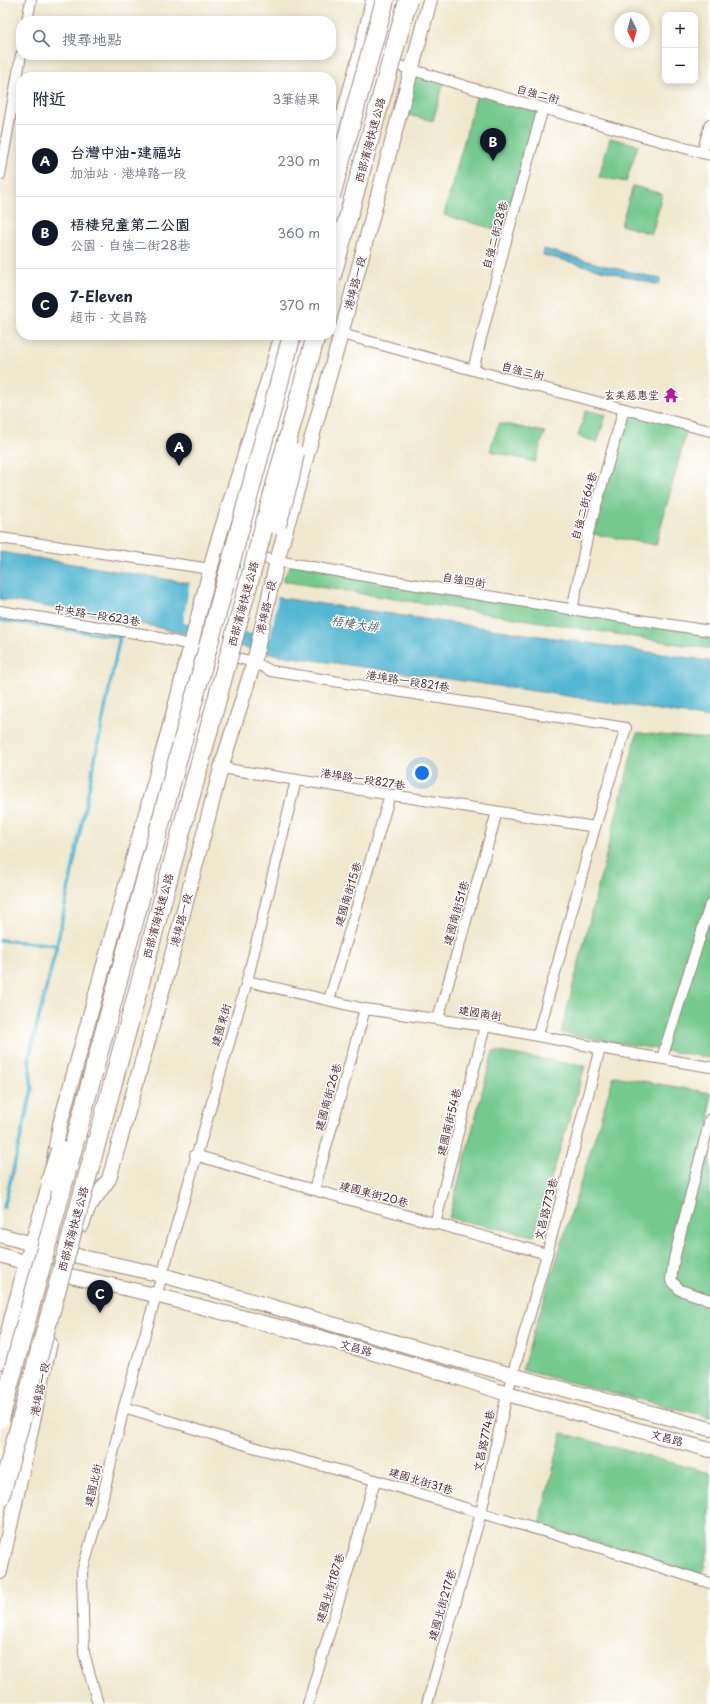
<!DOCTYPE html>
<html lang="zh-TW">
<meta charset="utf-8">
<style>
body{margin:0;font-family:"Playpen Sans","LXGW WenKai TC",sans-serif;background:#f2f2f3;color:#1f2937}
.controls{position:absolute;right:12px;top:12px;display:grid;overflow:hidden;border-radius:8px;box-shadow:0 2px 10px #0003}
.controls button{width:36px;height:36px;display:grid;place-items:center;padding:0;border:0;border-bottom:1px solid #e0e1e3;background:#fff;color:#1f2937;font:20px sans-serif}
.compass{position:absolute;left:614px;top:12px;width:36px;height:36px;border-radius:50%;background:#fff;box-shadow:0 2px 10px #0003;rotate:174deg}
.you{position:absolute;left:422px;top:773px;width:14px;height:14px;margin:-10px;border:3px solid #fff;border-radius:50%;background:#1a73e8;box-shadow:0 0 0 6px #1a73e833}
.badge{display:grid;place-items:center;width:26px;height:26px;border-radius:50%;background:#111827;color:#fff;font-size:13px;font-weight:700}
.pin{position:absolute;translate:-50% -33px;filter:drop-shadow(0 1px 2px #0008)}
.pin::after{content:'';position:absolute;top:21px;width:14px;height:12px;background:inherit;clip-path:polygon(0 0,100% 0,50% 100%)}
.list{margin:0;padding:0;list-style:none}
h2{display:flex;justify-content:space-between;align-items:center;height:52px;margin:0;padding:0 16px;font-size:17px}
h2 small{font-size:13px;font-weight:400;color:#747a83}
.list li{display:grid;grid-template-columns:26px 1fr auto;gap:12px;align-items:center;box-sizing:border-box;height:72px;padding:0 16px;border-top:1px solid #e0e1e3}
.list b{display:block;font-size:15px;white-space:nowrap}
.list p{margin:0;font-size:13px;white-space:nowrap;color:#747a83}
.list em{font-size:13px;font-style:normal;color:#747a83}
.icon{flex:none;width:22px;height:22px;fill:none;stroke:currentColor;stroke-width:2;stroke-linecap:round;stroke-linejoin:round}
.map{position:relative;flex:none;width:710px;height:1704px;overflow:hidden}
.search{position:absolute;background:#fff;box-shadow:0 2px 10px #0003;left:16px;top:16px;width:320px;height:44px;display:flex;align-items:center;gap:10px;box-sizing:border-box;padding:0 14px;border-radius:16px;color:#747a83;font-size:15px}
.panel{position:absolute;background:#fff;box-shadow:0 2px 10px #0003;left:16px;top:72px;width:320px;height:268px;border-radius:16px}
.map>svg:first-child{display:block}
.green{fill:#74c98e;stroke:#5f745c}
.water{fill:#54b7d2;stroke:#4f6b7e}
.pier{fill:#f0e8ce}
.lines{fill:none;stroke-linecap:round;stroke-linejoin:round}
.stream{stroke:#54b7d2;stroke-width:3.5}
.street-casing{stroke:#9d847c;stroke-width:12}
.secondary-casing{stroke:#9d847c;stroke-width:16}
.street{stroke:#fff;stroke-width:10}
.secondary{stroke:#fff;stroke-width:14}
.highway-bridge-casing{stroke:#9d847c;stroke-width:20;stroke-linecap:butt}
.highway-bridge{stroke:#fff;stroke-width:18}
.labels{text-anchor:middle;stroke-width:3;stroke-linejoin:round;paint-order:stroke}
.street-label{font-size:11px;fill:#4a1f2b;stroke:#fff}
.poi-label{font-size:11px;fill:#4a1f2b;stroke:#fff;text-anchor:end}
.water-label{font-size:12px;font-style:italic;fill:#4e5c6e;stroke:#fff}
</style>
<div class="map">
<svg width="710" height="1704" viewBox="0 0 710 1704">
<rect width="100%" height="100%" fill="#fff"/>
<filter id="ink" filterUnits="userSpaceOnUse"><feTurbulence type="fractalNoise" baseFrequency=".025" numOctaves="2"/><feDisplacementMap in="SourceGraphic" scale="8" xChannelSelector="R" yChannelSelector="G"/><feConvolveMatrix kernelMatrix="1 2 1 2 8 2 1 2 1" color-interpolation-filters="sRGB"/></filter>
<filter id="wash" filterUnits="userSpaceOnUse"><feTurbulence type="fractalNoise" baseFrequency=".012" numOctaves="4" result="noise"/><feDisplacementMap in="SourceGraphic" scale="16" xChannelSelector="R" yChannelSelector="G"/><feGaussianBlur stdDeviation="0.9" result="paint"/><feColorMatrix in="noise" values="0 0 0 0 0 0 0 0 0 0 0 0 0 0 0 0 0 1.4 0 .05"/><feComposite in="paint" operator="in"/></filter>
<g filter="url(#wash)">
<rect width="100%" height="100%" fill="#f0e8ce"/>
<g class="green">
<path d="M 412,69 L 445,78 L 433,121 L 400,113 Z"/>
<path d="M 478,90 L 543,108 L 508,233 L 444,215 Z"/>
<path d="M 610,138 L 638,145 L 626,182 L 599,177 Z"/>
<path d="M 633,186 L 662,194 L 652,234 L 621,225 Z"/>
<path d="M 624,409 L 688,425 L 656,545 L 588,533 Z"/>
<path d="M 586,410 L 606,415 L 597,443 L 578,436 Z"/>
<path d="M 499,423 L 545,432 L 535,462 L 490,451 Z"/>
<path d="M 292,563 L 710,630 L 710,649 L 282,581 Z"/>
<path d="M 637,733 L 710,739 L 710,1058 L 561,1033 Z"/>
<path d="M 493,1051 L 585,1066 L 534,1236 L 449,1218 Z"/>
<path d="M 614,1076 L 710,1093 L 710,1417 L 522,1370 Z"/>
<path d="M 562,1433 L 710,1473 L 710,1543 L 702,1575 L 539,1525 Z"/>
</g>
<g class="water">
<circle cx="490" cy="147" r="6"/>
<path d="M 544,249 L 602,265 L 661,279 L 659,285 L 543,255 Z"/>
<path d="M 0,552 L 268,596 L 710,661 L 710,718 L 548,693 L 278,655 L 120,619 L 0,599 Z"/>
</g>
<path class="pier" d="M 190,581 L 278,595 L 271,637 L 183,623 Z"/>
<g class="lines">
<g class="stream">
<path d="M 0,620 L 120,637"/>
<path d="M 0,940 L 57,945"/>
<path d="M 4,1207 L 32,1090 L 29,1057 L 57,945 L 124,616"/>
</g>
</g>
</g>
<g filter="url(#ink)">
<g class="lines">
<g class="street-casing">
<g id="street">
<path d="M 27,21 L 31,0"/>
<path d="M 387,62 L 478,90 L 710,155"/>
<path d="M 702,153 L 710,124"/>
<path d="M 0,175 L 21,55"/>
<path d="M 331,331 L 473,370 L 710,431"/>
<path d="M 473,370 L 508,233 L 543,108"/>
<path d="M 0,538 L 211,569"/>
<path d="M 216,547 L 277,561 L 423,586 L 710,631"/>
<path d="M 572,610 L 588,533 L 624,409"/>
<path d="M 0,611 L 148,635 L 190,645 L 217,653 L 254,662 L 271,671 L 626,728 L 595,827 L 538,1035"/>
<path d="M 221,768 L 595,827"/>
<path d="M 247,981 L 365,1009 L 485,1026 L 600,1048 L 710,1067"/>
<path d="M 329,1000 L 390,795"/>
<path d="M 438,1019 L 497,812"/>
<path d="M 662,1058 L 710,905"/>
<path d="M 710,1119 L 674,1259 L 671,1280 L 680,1290 L 710,1300"/>
<path d="M 195,1155 L 314,1190 L 547,1254"/>
<path d="M 314,1190 L 365,1009"/>
<path d="M 435,1224 L 485,1026"/>
<path d="M 124,1407 L 253,1447 L 375,1480 L 481,1513 L 601,1548 L 710,1583"/>
<path d="M 98,1704 L 84,1653 L 82,1572 L 99,1513 L 124,1407 L 247,981 L 296,780"/>
<path d="M 308,1704 L 375,1480"/>
<path d="M 427,1704 L 481,1513 L 507,1394 L 547,1254 L 600,1048"/>
</g>
</g>
<g class="secondary-casing">
<g id="secondary">
<path d="M 331,159 L 361,52 L 373,0"/>
<path d="M 331,238 L 392,22 L 402,2"/>
<path d="M 93,1132 L 99,1086 L 304,335"/>
<path d="M 82,1225 L 88,1208 L 109,1179 L 170,963 L 221,768 L 254,662 L 277,561 L 341,334 L 430,0"/>
<path d="M 0,1235 L 73,1255 L 162,1275 L 457,1360 L 710,1429"/>
<path d="M 0,1255 L 66,1275 L 155,1295 L 322,1338 L 462,1379 L 507,1394 L 710,1450"/>
<path d="M 0,1362 L 26,1263 L 50,1182 L 60,1124 L 174,711 L 216,547 L 282,335"/>
<path d="M 0,1572 L 50,1343"/>
</g>
</g>
<use href="#street" class="street"/>
<use href="#secondary" class="secondary"/>
<g class="highway-bridge-casing">
<g id="highway-bridge">
<path d="M 331,196 L 385,0"/>
<path d="M 331,279 L 408,0"/>
<path d="M 277,525 L 290,478 L 295,453"/>
<path d="M 50,1182 L 60,1150"/>
<path d="M 0,1419 L 292,335"/>
<path d="M 0,1498 L 316,335"/>
</g>
</g>
<use href="#highway-bridge" class="highway-bridge"/>
</g>
</g>
<defs>
<g id="temple-bare" transform="scale(1.2)"><path d="M0-6L5-2H3V0L6.5 2.5H4V6H1.5V3h-3V6H-4V2.5H-6.5L-3 0V-2H-5Z" fill="#b5179e" stroke="#fff" stroke-width="2.5" paint-order="stroke"/></g>
</defs>
<g fill-rule="evenodd">
<use href="#temple-bare" x="671" y="395"/>
</g>
<g class="labels">
<g class="street-label">
<text transform="translate(538 94) rotate(15)" y="4">自強二街</text>
<text transform="translate(370 140) rotate(-75)" y="4">西部濱海快速公路</text>
<text transform="translate(495 235) rotate(-75)" y="4">自強二街28巷</text>
<text transform="translate(355 283) rotate(-75)" y="4">港埠路一段</text>
<text transform="translate(523 371) rotate(14)" y="4">自強三街</text>
<text transform="translate(584 506) rotate(-75)" y="4">自強二街64巷</text>
<text transform="translate(464 580) rotate(9)" y="4">自強四街</text>
<text transform="translate(243 604) rotate(-75)" y="4">西部濱海快速公路</text>
<text transform="translate(266 607) rotate(-77)" y="4">港埠路一段</text>
<text transform="translate(97 615) rotate(9)" y="4">中央路一段623巷</text>
<text transform="translate(408 681) rotate(9)" y="4">港埠路一段821巷</text>
<text transform="translate(363 779) rotate(9)" y="4">港埠路一段827巷</text>
<text transform="translate(348 894) rotate(-73)" y="4">建國南街15巷</text>
<text transform="translate(456 913) rotate(-74)" y="4">建國南街51巷</text>
<text transform="translate(158 916) rotate(-75)" y="4">西部濱海快速公路</text>
<text transform="translate(181 920) rotate(-75)" y="4">港埠路一段</text>
<text transform="translate(480 1013) rotate(9)" y="4">建國南街</text>
<text transform="translate(221 1025) rotate(-74)" y="4">建國東街</text>
<text transform="translate(328 1097) rotate(-74)" y="4">建國南街26巷</text>
<text transform="translate(449 1122) rotate(-76)" y="4">建國南街54巷</text>
<text transform="translate(374 1194) rotate(15)" y="4">建國東街20巷</text>
<text transform="translate(546 1209) rotate(-76)" y="4">文昌路773巷</text>
<text transform="translate(73 1229) rotate(-75)" y="4">西部濱海快速公路</text>
<text transform="translate(356 1348) rotate(16)" y="4">文昌路</text>
<text transform="translate(40 1389) rotate(-78)" y="4">港埠路一段</text>
<text transform="translate(667 1438) rotate(15)" y="4">文昌路</text>
<text transform="translate(484 1441) rotate(-78)" y="4">文昌路774巷</text>
<text transform="translate(421 1481) rotate(17)" y="4">建國北街31巷</text>
<text transform="translate(93 1485) rotate(-77)" y="4">建國北街</text>
<text transform="translate(330 1588) rotate(-73)" y="4">建國北街187巷</text>
<text transform="translate(442 1605) rotate(-74)" y="4">建國北街217巷</text>
</g>
<g class="poi-label">
<text x="659" y="399">玄美慈惠堂</text>
</g>
<g class="water-label">
<text transform="translate(355 624) rotate(9)" y="4">梧棲大排</text>
</g>
</g>
</svg>
<div class="controls">
<button>+</button>
<button>−</button>
</div>
<svg class="compass" viewBox="-18 -18 36 36"><path d="M0-13l5 13h-10z" fill="#e53935"/><path d="M0 13l5-13h-10z" fill="#747a83"/></svg>
<div class="you"></div>
<div class="pin badge" style="left:179px;top:466px">A</div>
<div class="pin badge" style="left:493px;top:161px">B</div>
<div class="pin badge" style="left:100px;top:1313px">C</div>
<div class="search"><svg class="icon" aria-label="search" viewBox="0 0 24 24"><circle cx="10" cy="10" r="6"/><path d="M15 15l6 6"/></svg>搜尋地點</div>
<section class="panel">
<h2>附近<small>3筆結果</small></h2>
<ul class="list">
<li><span class="badge">A</span><div><b>台灣中油-建福站</b><p>加油站 · 港埠路一段</p></div><em>230 m</em></li>
<li><span class="badge">B</span><div><b>梧棲兒童第二公園</b><p>公園 · 自強二街28巷</p></div><em>360 m</em></li>
<li><span class="badge">C</span><div><b>7-Eleven</b><p>超市 · 文昌路</p></div><em>370 m</em></li>
</ul>
</section>
</div>
